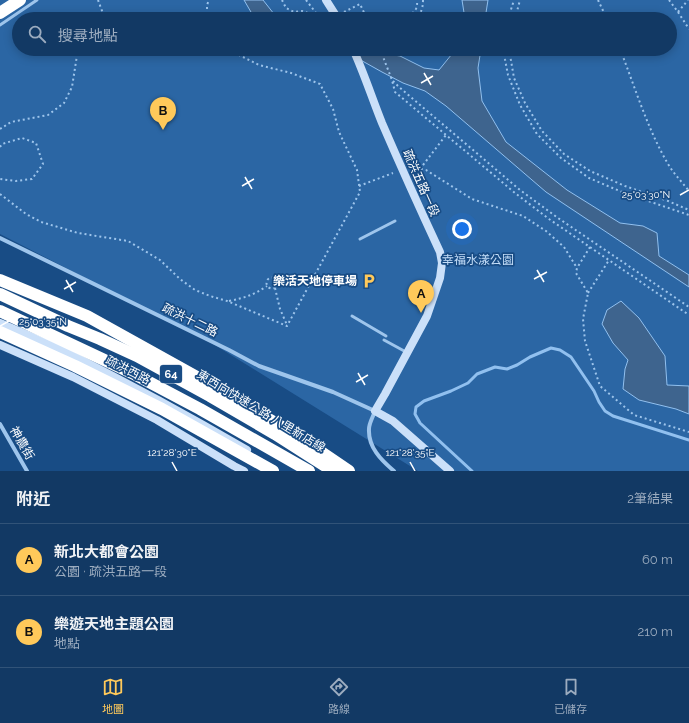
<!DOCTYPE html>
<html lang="zh-TW">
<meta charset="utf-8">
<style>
body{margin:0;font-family:Raleway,"Noto Sans TC",sans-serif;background:#1f446d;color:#f1f3f6}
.you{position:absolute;left:462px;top:229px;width:14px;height:14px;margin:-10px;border:3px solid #fff;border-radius:50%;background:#1a73e8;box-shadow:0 0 0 6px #1a73e833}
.badge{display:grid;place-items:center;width:26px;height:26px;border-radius:50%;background:#ffc95a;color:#111;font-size:13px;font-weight:700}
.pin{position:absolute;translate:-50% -33px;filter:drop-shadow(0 1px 2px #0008)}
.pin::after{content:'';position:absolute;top:21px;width:14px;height:12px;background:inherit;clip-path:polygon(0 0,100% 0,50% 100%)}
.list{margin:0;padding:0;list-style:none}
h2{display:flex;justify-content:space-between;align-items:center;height:52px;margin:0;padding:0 16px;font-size:17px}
h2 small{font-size:13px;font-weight:400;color:#9cacbf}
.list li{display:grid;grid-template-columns:26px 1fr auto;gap:12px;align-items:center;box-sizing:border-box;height:72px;padding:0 16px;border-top:1px solid #315378}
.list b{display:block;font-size:15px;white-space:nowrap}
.list p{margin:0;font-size:13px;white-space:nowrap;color:#9cacbf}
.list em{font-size:13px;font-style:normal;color:#9cacbf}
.icon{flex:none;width:22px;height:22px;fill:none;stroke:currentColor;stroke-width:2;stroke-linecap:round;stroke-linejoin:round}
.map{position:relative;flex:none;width:689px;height:471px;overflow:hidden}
.search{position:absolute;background:#123964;box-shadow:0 2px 10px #0003;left:12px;right:12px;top:12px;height:44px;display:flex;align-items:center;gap:10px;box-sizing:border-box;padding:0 14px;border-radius:22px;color:#9cacbf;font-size:15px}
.sheet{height:196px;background:#123964}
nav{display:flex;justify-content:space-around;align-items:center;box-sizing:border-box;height:56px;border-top:1px solid #315378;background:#123964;font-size:11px;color:#9cacbf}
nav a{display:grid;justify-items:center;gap:2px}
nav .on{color:#ffc95a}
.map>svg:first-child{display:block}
.green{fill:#2b66a4;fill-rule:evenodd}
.water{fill:#3e648e;stroke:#91c0ef}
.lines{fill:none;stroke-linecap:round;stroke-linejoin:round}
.stream{stroke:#91c0ef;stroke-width:3}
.path{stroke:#9ec5ec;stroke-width:2;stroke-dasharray:2 3;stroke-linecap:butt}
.lane{stroke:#9ec5ec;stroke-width:3}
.street{stroke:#9ec5ec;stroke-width:4}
.secondary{stroke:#cbe0f9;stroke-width:8}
.highway{stroke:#fff;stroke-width:12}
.ticks{fill:none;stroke:#fff;stroke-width:1.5}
.labels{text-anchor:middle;stroke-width:3.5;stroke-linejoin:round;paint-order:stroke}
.shield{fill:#184c85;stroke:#bac9da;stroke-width:1}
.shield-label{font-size:11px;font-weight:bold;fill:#fff}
.street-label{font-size:12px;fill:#fff;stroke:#184c85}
.park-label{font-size:12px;fill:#c4def9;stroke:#184c85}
.poi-label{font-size:12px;font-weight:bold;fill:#fff;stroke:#184c85;text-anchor:end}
.ticks-label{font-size:10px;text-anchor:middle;fill:#fff;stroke:#184c85;stroke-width:3.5;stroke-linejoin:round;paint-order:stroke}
</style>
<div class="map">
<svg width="689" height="471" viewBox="0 0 689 471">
<rect width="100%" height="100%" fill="#184c85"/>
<path class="green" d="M 0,0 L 689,0 L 689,471 L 418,471 L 210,342 L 0,234 ZM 19,19 L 670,19 L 670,49 L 19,49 Z"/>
<g class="water">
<path d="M 244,0 L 263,0 L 278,19 L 255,19 Z"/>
<path d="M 462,0 L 488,0 L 485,19 L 465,19 Z"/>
<path d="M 341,49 L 377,49 L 388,54 L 400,56 L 424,68 L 439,70 L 456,49 L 481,49 L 478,68 L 482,101 L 506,142 L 567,190 L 620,223 L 643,226 L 657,233 L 659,256 L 689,275 L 689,287 L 546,192 L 446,106 L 425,91 L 403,83 L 382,72 Z"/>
<path d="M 621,301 L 639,318 L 665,356 L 667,385 L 689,386 L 689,414 L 676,409 L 639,400 L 623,389 L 625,369 L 628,360 L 613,343 L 602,324 L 607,310 Z"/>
</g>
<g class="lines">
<path class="stream" d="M 472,471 L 420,423 L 415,414 L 416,407 L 424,401 L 451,391 L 468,383 L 477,374 L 495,367 L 507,369 L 517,365 L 530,357 L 551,348 L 560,350 L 571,357 L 594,391 L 599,402 L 605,411 L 613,416 L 689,440"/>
<g class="path">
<path d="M 98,0 L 105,19"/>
<path d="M 282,0 L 286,8 L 294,12 L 302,11 L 308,13 L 316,13 L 327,18"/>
<path d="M 306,0 L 316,13"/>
<path d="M 598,0 L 607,19"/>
<path d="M 669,0 L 678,12 L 689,29"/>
<path d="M 344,12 L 360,4 L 367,19"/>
<path d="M 678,12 L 688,0"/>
<path d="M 99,19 L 104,15 L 121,15 L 135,19"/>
<path d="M 207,19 L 207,5 L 209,0"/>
<path d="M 404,19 C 412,12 418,13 417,0"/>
<path d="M 414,19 C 421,15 423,8 423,0"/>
<path d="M 508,19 L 514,0"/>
<path d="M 515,19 L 520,0"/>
<path d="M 380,49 L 392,80 L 395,92 L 515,193 L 549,219 L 689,315"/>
<path d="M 503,49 L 508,75 L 520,105 L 537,134 L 561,158 L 589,178 L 622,192 L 689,215"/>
<path d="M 509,49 L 514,78 L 525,103 L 542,131 L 564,154 L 590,171 L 625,186 L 668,201 L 689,210"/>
<path d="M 620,49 C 635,87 647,128 668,164 C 674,174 682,182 689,191"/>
<path d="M 393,81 L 399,87 L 520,190 L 558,218 L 689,307"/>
<path d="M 0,129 L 11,122 L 48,115 L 64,103 L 72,87 L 78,49"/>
<path d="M 0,147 L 2,144 L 22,138 L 36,143 L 43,164 L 32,179 L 16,181 L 0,179"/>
<path d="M 411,167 L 426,170 L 472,199 L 523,216 L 546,231 L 564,247 L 577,268"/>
<path d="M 420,169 L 446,135"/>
<path d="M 359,186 L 393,173"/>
<path d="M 0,194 L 26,214 L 41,222 L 78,233 L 128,241 L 160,260 L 180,279 L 195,290 L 210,296 L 227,301 L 287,326 L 360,192 L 357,170 L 339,132 L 333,109 L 320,84 L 291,73 L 259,65 L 237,54 L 231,49"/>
<path d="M 590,247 L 577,268 L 576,273 L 588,293 L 583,319 L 585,341 L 600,386 L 634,415 L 689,432"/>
<circle cx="272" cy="283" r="5.5"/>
<path d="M 275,288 L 280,309 L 287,325"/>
<path d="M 588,293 L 609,260"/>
<path d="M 229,301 C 244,298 254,295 267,286"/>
</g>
<g class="lane">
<path d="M 0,25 L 37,0"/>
<path d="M 360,239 L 395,221"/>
<path d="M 352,316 L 386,336"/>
<path d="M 384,340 L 406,352"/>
</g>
<g class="street">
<path d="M 0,238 L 229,350 L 259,366 L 333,392 L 375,411 C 373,417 369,423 369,429 C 368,447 381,460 394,471"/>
<path d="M 0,424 L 27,471"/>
</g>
<g class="secondary">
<path d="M 326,0 L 338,19"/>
<path d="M 353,49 C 364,73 372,98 382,123 C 401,167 420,209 440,252 L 442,263 L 440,278 L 427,316 L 385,394 L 375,411 L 393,421 L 450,471"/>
<path d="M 0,323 C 23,333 47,343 70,354 C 130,384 189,416 247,450"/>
<path d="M 0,345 L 73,377 L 157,420 L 234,466 L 244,471"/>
</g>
<g class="highway">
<path d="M 0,13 L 20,0"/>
<path d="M 0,280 L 87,316 L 204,381 L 299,437 L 349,471"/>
<path d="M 0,294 L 68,326 L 100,339 L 137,356 L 210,396 L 275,434 L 333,471"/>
<path d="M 0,311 L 132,373 L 200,409 L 309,471"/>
<path d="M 0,332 L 75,366 L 162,409 L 273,471"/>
</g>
</g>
<path class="ticks" d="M 424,73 L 431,85M 421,83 L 433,76M 245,177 L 252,189M 242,186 L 254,179M 680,195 L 689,190M 537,270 L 544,282M 534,279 L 547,272M 66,280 L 73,292M 64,289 L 76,282M 0,326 L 9,321M 358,373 L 365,385M 356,382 L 368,375M 172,462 L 177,471M 410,462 L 415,471"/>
<defs>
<g id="parking-bare" transform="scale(1.2)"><path d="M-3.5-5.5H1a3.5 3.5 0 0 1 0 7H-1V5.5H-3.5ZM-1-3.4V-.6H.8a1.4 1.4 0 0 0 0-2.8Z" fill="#ffc95a" stroke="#184c85" stroke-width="2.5" paint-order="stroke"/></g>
</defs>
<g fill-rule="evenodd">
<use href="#parking-bare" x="369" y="281"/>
</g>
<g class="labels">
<rect class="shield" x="160" y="365" width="22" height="18" rx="3"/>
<g class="shield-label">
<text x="171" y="378">64</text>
</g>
<g class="street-label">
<text transform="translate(421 183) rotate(66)" y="4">疏洪五路一段</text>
<text transform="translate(190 320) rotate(26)" y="4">疏洪十二路</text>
<text transform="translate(128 370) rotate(27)" y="4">疏洪西路</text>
<text transform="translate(261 411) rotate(31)" y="4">東西向快速公路 八里新店線</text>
<text transform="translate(22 443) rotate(60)" y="4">神農街</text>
</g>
<g class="park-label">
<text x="478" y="264">幸福水漾公園</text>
</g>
<g class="poi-label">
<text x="357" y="285">樂活天地停車場</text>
</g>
</g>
<g class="ticks-label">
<text x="646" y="198">25°03'30"N</text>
<text x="43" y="325">25°03'35"N</text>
<text x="172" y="456">121°28'30"E</text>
<text x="410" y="456">121°28'35"E</text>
</g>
</svg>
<div class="you"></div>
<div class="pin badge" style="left:421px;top:313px">A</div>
<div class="pin badge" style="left:163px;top:130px">B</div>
<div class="search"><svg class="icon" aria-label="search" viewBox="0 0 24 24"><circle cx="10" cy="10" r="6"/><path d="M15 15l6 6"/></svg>搜尋地點</div>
</div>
<section class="sheet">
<h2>附近<small>2筆結果</small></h2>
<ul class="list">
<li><span class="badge">A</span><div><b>新北大都會公園</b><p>公園 · 疏洪五路一段</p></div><em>60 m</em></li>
<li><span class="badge">B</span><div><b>樂遊天地主題公園</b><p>地點</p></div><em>210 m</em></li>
</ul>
</section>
<nav>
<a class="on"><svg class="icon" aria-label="map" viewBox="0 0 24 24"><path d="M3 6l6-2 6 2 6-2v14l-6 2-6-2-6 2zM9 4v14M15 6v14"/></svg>地圖</a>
<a><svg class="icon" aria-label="directions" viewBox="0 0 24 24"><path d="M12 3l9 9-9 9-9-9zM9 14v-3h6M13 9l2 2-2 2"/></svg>路線</a>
<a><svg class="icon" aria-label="saved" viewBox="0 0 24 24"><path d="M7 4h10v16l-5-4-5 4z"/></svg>已儲存</a>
</nav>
